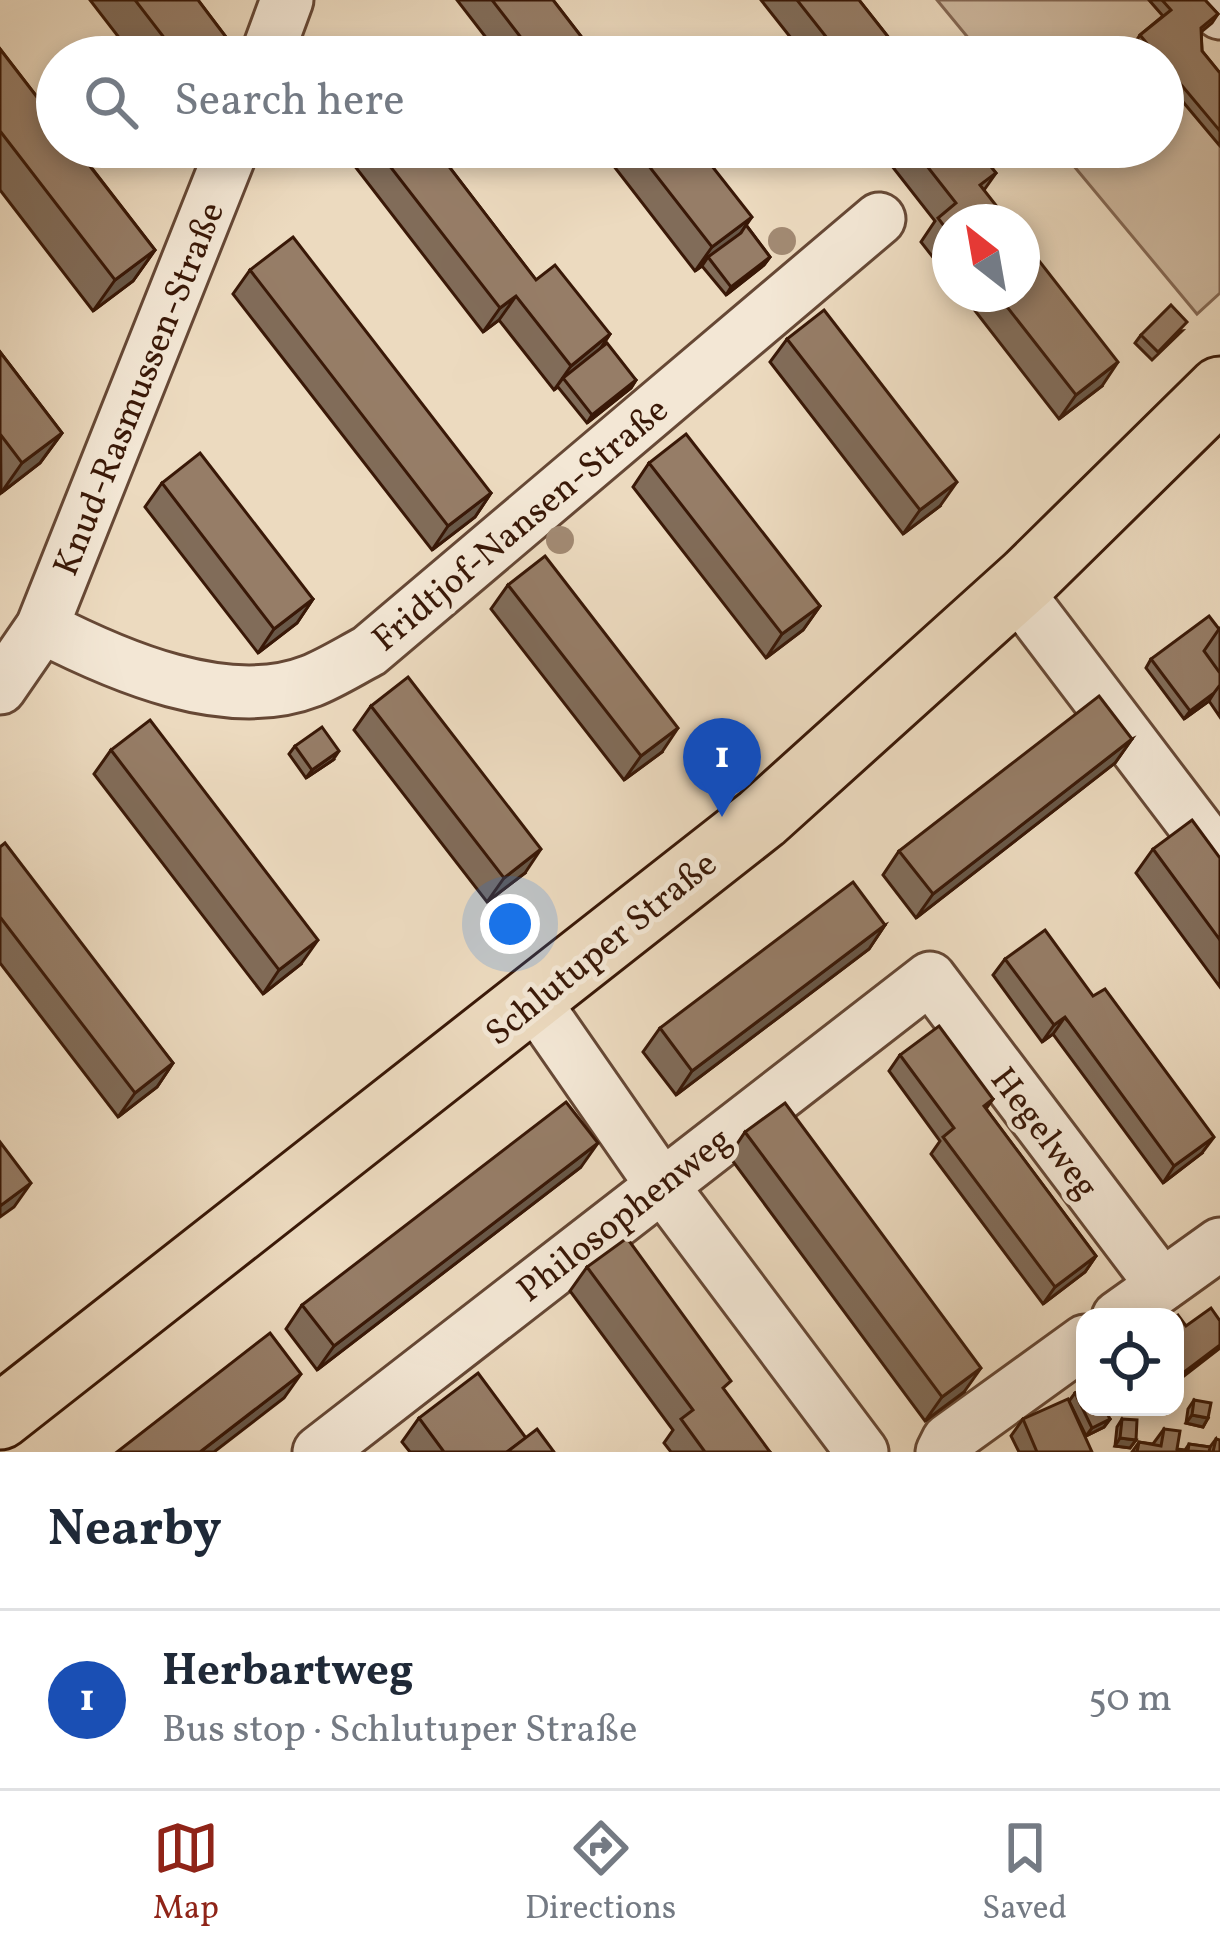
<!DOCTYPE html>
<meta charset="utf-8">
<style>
body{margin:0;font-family:Vollkorn,serif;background:#f6f6f7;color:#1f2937}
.controls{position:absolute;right:36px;bottom:36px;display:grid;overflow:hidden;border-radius:24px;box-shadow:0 6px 18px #0003}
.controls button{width:108px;height:108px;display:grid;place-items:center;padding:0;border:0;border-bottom:3px solid #e0e1e3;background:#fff;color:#1f2937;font:60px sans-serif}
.compass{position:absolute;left:932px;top:204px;width:108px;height:108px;border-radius:50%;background:#fff;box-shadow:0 6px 18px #0003;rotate:329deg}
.you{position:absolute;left:510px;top:924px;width:42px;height:42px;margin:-30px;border:9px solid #fff;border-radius:50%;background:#1a73e8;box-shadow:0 0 0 18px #1a73e833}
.badge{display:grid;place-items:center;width:78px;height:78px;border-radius:50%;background:#8f2418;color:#fff;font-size:39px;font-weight:700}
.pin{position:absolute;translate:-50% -99px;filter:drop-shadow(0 3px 6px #0008)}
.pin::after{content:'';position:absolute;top:63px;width:42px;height:36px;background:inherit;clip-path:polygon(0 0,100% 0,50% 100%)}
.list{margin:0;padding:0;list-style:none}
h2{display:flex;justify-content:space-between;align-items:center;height:156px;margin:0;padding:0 48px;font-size:51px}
h2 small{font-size:39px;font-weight:400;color:#747a83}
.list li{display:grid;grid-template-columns:78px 1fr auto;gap:36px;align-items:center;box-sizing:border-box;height:180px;padding:0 48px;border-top:3px solid #e0e1e3}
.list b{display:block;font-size:45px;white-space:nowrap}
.list p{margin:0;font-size:39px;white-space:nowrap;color:#747a83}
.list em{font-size:39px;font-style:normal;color:#747a83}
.icon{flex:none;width:66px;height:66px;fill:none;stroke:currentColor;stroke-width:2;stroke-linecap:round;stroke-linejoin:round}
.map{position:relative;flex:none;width:1220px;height:1452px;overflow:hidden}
.search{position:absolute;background:#fff;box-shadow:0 6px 18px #0003;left:36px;right:36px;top:36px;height:132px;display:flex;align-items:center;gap:30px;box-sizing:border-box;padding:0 42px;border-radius:66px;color:#747a83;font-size:45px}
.sheet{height:336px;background:#fff}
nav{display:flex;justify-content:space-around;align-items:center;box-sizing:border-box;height:168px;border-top:3px solid #e0e1e3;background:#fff;font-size:33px;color:#747a83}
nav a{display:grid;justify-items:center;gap:6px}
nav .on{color:#8f2418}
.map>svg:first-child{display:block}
.green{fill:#ceb9a0;stroke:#846854;stroke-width:3}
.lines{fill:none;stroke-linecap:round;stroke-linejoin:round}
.minor-casing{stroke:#664835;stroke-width:57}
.major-casing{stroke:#391807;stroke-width:69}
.minor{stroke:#f3e7d5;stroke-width:51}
.major{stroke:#ecdabf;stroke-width:63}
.tree{fill:#a28a73}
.wall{fill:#816c59;stroke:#391807;stroke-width:3}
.shaded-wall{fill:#695848;stroke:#391807;stroke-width:3}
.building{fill:#967d67;stroke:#391807;stroke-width:3}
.labels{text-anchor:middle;stroke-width:10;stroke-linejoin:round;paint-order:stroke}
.street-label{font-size:36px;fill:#391807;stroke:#f3e7d5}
</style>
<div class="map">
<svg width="1220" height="1452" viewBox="0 0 1220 1452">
<rect width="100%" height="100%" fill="#ecdabf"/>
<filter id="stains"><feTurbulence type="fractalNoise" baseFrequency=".00167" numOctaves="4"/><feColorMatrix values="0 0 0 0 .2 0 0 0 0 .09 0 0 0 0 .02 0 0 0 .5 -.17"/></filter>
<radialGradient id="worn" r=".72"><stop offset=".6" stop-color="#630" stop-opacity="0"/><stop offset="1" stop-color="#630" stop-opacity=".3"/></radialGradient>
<g class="green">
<path d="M 937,0 L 1149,0 L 1165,18 L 1145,57 L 984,57 Z"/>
<path d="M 1163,78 L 1220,146 L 1220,293 L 1197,314 L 1058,147 L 1163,147 Z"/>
</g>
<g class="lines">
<g class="minor-casing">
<g id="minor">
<path d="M 1209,0 L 1220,13"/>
<path d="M 266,57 L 287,0"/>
<path d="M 1015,589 L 1220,859"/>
<path d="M 42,627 C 116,665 227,714 311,681 C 331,673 350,661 369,651 L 879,219"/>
<path d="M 0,688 L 42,627 L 233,147"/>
<path d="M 534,1001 L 661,1184 L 862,1452"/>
<path d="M 1118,1317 L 1220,1244"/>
<path d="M 319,1452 L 930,978 L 1162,1285"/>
<path d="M 942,1452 L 948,1440 L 1085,1341"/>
</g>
</g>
<g class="major-casing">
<path id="major" d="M 0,1417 L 762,818 L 1028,578 L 1220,389"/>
</g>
<use href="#minor" class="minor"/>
<use href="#major" class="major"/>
</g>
<g class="tree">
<circle cx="782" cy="241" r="14"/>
<circle cx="560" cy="540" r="14"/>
</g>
<g class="wall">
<path d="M 90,0 L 198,0 L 235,49 L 229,57 L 134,57 Z"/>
<path d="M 457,0 L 553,0 L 597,57 L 501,57 Z"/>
<path d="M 761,0 L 859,0 L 904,57 L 806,57 Z"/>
<path d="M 1149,0 L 1205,0 L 1218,14 L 1212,23 L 1201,32 L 1202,51 L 1220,73 L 1220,146 L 1163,78 L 1163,57 L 1145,57 L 1134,44 L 1140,35 L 1163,16 Z"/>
<path d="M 0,49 L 155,250 L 133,281 L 93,311 L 0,190 Z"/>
<path d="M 340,147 L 434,147 L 536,280 L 610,334 L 600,349 L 636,380 L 631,388 L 587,423 L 558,387 L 554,390 L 499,320 L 483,332 Z"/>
<path d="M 599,147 L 697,147 L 746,225 L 770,257 L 764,265 L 726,295 L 702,266 L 695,271 Z"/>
<path d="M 877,147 L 975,147 L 996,173 L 984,190 L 950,222 L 950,279 L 921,242 L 935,221 Z"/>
<path d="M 250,270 L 491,493 L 475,517 L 432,550 L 233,294 Z"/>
<path d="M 962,294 L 1022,294 L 1102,386 L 1059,419 Z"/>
<path d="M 1182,331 L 1152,360 L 1135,343 L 1141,335 Z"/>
<path d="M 787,339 L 940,506 L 903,534 L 770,362 Z"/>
<path d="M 0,352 L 62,433 L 40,463 L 1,493 Z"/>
<path d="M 649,463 L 820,606 L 803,630 L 766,658 L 633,487 Z"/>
<path d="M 162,483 L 313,599 L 297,623 L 258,653 L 145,507 Z"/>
<path d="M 508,585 L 662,752 L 624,780 L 491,609 Z"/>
<path d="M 1220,628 L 1220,717 L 1209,701 L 1184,719 L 1146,668 L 1151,659 Z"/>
<path d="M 371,706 L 525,873 L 487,902 L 354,730 Z"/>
<path d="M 1132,739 L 1115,763 L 916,918 L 883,875 L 899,851 Z"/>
<path d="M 295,746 L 333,760 L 306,778 L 289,754 Z"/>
<path d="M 111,750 L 301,964 L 263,994 L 94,774 Z"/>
<path d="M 0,847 L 173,1063 L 157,1087 L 118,1117 L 0,963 Z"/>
<path d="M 1153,849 L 1220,858 L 1220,987 L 1136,873 Z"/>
<path d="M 885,925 L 869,949 L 676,1095 L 643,1052 L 660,1028 Z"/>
<path d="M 1005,959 L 1202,1153 L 1163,1183 L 1053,1034 L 1042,1042 L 993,975 Z"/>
<path d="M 900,1055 L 993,1099 L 986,1109 L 1096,1256 L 1085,1272 L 1043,1304 L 931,1154 L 940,1141 L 889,1071 Z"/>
<path d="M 745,1132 L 964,1392 L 925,1421 L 729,1156 Z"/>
<path d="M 581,1167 L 317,1370 L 286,1329 L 302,1305 Z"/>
<path d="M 587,1267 L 770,1452 L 671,1452 L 664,1443 L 673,1430 L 570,1291 Z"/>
<path d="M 1075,1393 L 1110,1419 L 1104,1427 L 1086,1436 L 1069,1401 Z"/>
<path d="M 1194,1400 L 1208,1418 L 1203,1427 L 1186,1423 L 1188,1409 Z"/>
<path d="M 419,1418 L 526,1438 L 554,1452 L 410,1452 L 402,1442 Z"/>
<path d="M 1023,1419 L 1092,1452 L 1019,1452 L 1011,1436 Z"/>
<path d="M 1122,1419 L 1136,1440 L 1130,1448 L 1115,1446 L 1117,1427 Z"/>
<path d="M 1164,1429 L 1177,1449 L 1185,1450 L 1189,1444 L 1210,1447 L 1216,1439 L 1220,1452 L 1132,1452 L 1139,1442 L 1153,1444 Z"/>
</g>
<g class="shaded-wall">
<path d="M 752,217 L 735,241 L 708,257 L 702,266 L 695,271 L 712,247 Z"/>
<path d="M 155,250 L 133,281 L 93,311 L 115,280 Z"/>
<path d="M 770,257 L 764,265 L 726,295 L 731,287 Z"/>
<path d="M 516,296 L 499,320 L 483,332 L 500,308 Z"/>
<path d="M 610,334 L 594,358 L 563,378 L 554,390 L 571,366 Z"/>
<path d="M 1118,362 L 1102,386 L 1059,419 L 1076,395 Z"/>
<path d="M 636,380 L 631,388 L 587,423 L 592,415 Z"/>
<path d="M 62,433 L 40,463 L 1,493 L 22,463 Z"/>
<path d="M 957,482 L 940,506 L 903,534 L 920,510 Z"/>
<path d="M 491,493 L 475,517 L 432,550 L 448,526 Z"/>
<path d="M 313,599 L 297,623 L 258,653 L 274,629 Z"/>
<path d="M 820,606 L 803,630 L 766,658 L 782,634 Z"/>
<path d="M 1214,693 L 1209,701 L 1184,719 L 1190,711 Z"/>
<path d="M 678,728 L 662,752 L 624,780 L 641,756 Z"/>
<path d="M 1132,739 L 1115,763 L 916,918 L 933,894 Z"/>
<path d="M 339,751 L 333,760 L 306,778 L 312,770 Z"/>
<path d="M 541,849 L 525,873 L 487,902 L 504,878 Z"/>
<path d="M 885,925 L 869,949 L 676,1095 L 692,1071 Z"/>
<path d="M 318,940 L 301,964 L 263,994 L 279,970 Z"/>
<path d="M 1065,1017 L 1053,1034 L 1042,1042 L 1054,1025 Z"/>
<path d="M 173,1063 L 157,1087 L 118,1117 L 135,1093 Z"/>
<path d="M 1214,1137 L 1202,1153 L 1163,1183 L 1174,1166 Z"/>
<path d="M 598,1143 L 581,1167 L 317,1370 L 334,1346 Z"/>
<path d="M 31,1183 L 14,1207 L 0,1217 L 0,1206 Z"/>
<path d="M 1096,1256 L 1085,1272 L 1043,1304 L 1055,1287 Z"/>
<path d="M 1220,1345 L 1220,1348 L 1175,1383 L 1175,1379 Z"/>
<path d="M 981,1368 L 964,1392 L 925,1421 L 942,1397 Z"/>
<path d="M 301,1374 L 284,1398 L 214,1452 L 200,1452 Z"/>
<path d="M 1192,1415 L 1208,1418 L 1203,1427 L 1186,1423 Z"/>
<path d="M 1110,1419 L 1104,1427 L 1086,1436 L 1092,1428 Z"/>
<path d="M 1120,1438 L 1136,1440 L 1130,1448 L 1115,1446 Z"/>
</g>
<g class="building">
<path d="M 135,0 L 198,0 L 235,49 L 224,57 L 179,57 Z"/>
<path d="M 492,0 L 553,0 L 597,57 L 536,57 Z"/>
<path d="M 797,0 L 859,0 L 904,57 L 842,57 Z"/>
<path d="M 1162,0 L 1205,0 L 1218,14 L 1201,28 L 1202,51 L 1220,73 L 1220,131 L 1163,63 L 1163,57 L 1158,57 L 1140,35 L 1171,10 Z"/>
<path d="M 0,49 L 57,123 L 57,147 L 75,147 L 155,250 L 115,280 L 0,131 Z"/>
<path d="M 375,147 L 434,147 L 536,280 L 555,265 L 610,334 L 571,366 L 516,296 L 500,308 Z"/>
<path d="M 634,147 L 697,147 L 752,217 L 712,247 Z"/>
<path d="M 912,147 L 975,147 L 996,173 L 980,185 L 1009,222 L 950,222 L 950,234 L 938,218 L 956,203 Z"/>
<path d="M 746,225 L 770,257 L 731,287 L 708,257 L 741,233 Z"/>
<path d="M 293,237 L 491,493 L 448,526 L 250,270 Z"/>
<path d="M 1022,239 L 1118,362 L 1076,395 L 997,294 L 1022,294 Z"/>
<path d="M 1171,305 L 1187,322 L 1158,352 L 1141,335 Z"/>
<path d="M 824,310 L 957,482 L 920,510 L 787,339 Z"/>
<path d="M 607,343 L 636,380 L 592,415 L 563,378 Z"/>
<path d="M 0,352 L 62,433 L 22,463 L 0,434 Z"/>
<path d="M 686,434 L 820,606 L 782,634 L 649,463 Z"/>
<path d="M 200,453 L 313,599 L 274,629 L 162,483 Z"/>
<path d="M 545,556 L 678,728 L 641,756 L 508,585 Z"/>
<path d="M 1209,616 L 1219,629 L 1204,651 L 1220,673 L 1220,685 L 1214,693 L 1190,711 L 1151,659 Z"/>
<path d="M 408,677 L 541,849 L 504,878 L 371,706 Z"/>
<path d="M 1099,696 L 1132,739 L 933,894 L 899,851 Z"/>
<path d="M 150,720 L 318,940 L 279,970 L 111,750 Z"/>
<path d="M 322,727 L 339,751 L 312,770 L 295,746 Z"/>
<path d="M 1192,820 L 1220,858 L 1220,940 L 1153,849 Z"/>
<path d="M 5,843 L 173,1063 L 135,1093 L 0,917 L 0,847 Z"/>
<path d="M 853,882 L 885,925 L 692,1071 L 660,1028 Z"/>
<path d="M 1045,930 L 1093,996 L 1105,989 L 1214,1137 L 1174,1166 L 1065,1017 L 1054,1025 L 1005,959 Z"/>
<path d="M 939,1026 L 993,1099 L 984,1106 L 1096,1256 L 1055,1287 L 943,1137 L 954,1128 L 900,1055 Z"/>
<path d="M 566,1102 L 598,1143 L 334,1346 L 302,1305 Z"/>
<path d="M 785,1103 L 981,1368 L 942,1397 L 745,1132 Z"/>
<path d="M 0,1142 L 31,1183 L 0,1206 Z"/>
<path d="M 627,1238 L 731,1381 L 723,1388 L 770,1452 L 705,1452 L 681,1419 L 693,1410 L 587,1267 Z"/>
<path d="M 1211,1308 L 1220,1321 L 1220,1345 L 1175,1379 L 1175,1317 L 1178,1315 L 1186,1326 Z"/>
<path d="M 270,1333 L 301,1374 L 200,1452 L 117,1452 Z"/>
<path d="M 478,1373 L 526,1438 L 507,1452 L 444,1452 L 419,1418 Z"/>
<path d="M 1085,1388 L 1085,1407 L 1104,1407 L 1110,1419 L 1092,1428 L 1075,1393 Z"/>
<path d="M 1068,1399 L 1092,1452 L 1037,1452 L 1023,1419 Z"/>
<path d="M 1194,1400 L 1211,1403 L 1208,1418 L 1192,1415 Z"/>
<path d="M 1122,1419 L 1137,1420 L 1136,1440 L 1120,1438 Z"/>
<path d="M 537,1429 L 554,1452 L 507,1452 Z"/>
<path d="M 1164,1429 L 1180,1431 L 1177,1449 L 1192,1452 L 1137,1452 L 1139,1442 L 1161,1446 Z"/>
<path d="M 1216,1439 L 1220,1440 L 1220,1452 L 1213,1452 Z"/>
<path d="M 1189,1444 L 1210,1447 L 1209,1452 L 1188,1451 Z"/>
</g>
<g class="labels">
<g class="street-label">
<text transform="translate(137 388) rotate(-68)" y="13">Knud-Rasmussen-Straße</text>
<text transform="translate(519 523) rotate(-40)" y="13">Fridtjof-Nansen-Straße</text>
<text transform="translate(600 947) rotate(-39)" y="13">Schlutuper Straße</text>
<text transform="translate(1046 1132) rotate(53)" y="13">Hegelweg</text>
<text transform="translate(623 1213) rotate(-38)" y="13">Philosophenweg</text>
</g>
</g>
<rect width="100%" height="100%" filter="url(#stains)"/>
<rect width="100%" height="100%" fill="url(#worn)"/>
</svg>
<div class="controls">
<button><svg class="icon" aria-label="locate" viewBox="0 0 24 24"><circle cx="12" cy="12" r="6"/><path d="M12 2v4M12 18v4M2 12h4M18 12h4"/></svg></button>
</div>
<svg class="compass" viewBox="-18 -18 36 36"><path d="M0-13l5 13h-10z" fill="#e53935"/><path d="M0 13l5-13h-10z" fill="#747a83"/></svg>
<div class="you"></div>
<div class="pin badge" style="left:722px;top:817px;background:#1a4fb4">1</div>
<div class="search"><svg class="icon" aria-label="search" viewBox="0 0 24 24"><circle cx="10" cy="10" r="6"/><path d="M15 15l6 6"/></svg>Search here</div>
</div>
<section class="sheet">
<h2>Nearby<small></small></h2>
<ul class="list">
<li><span class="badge" style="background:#1a4fb4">1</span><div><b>Herbartweg</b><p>Bus stop · Schlutuper Straße</p></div><em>50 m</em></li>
</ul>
</section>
<nav>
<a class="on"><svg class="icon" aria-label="map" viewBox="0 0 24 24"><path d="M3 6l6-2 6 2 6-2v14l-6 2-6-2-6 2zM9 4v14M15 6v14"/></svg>Map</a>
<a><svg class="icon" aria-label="directions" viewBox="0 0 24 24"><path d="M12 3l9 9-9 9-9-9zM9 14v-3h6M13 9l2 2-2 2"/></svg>Directions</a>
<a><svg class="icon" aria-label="saved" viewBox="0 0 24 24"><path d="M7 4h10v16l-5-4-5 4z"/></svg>Saved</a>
</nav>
